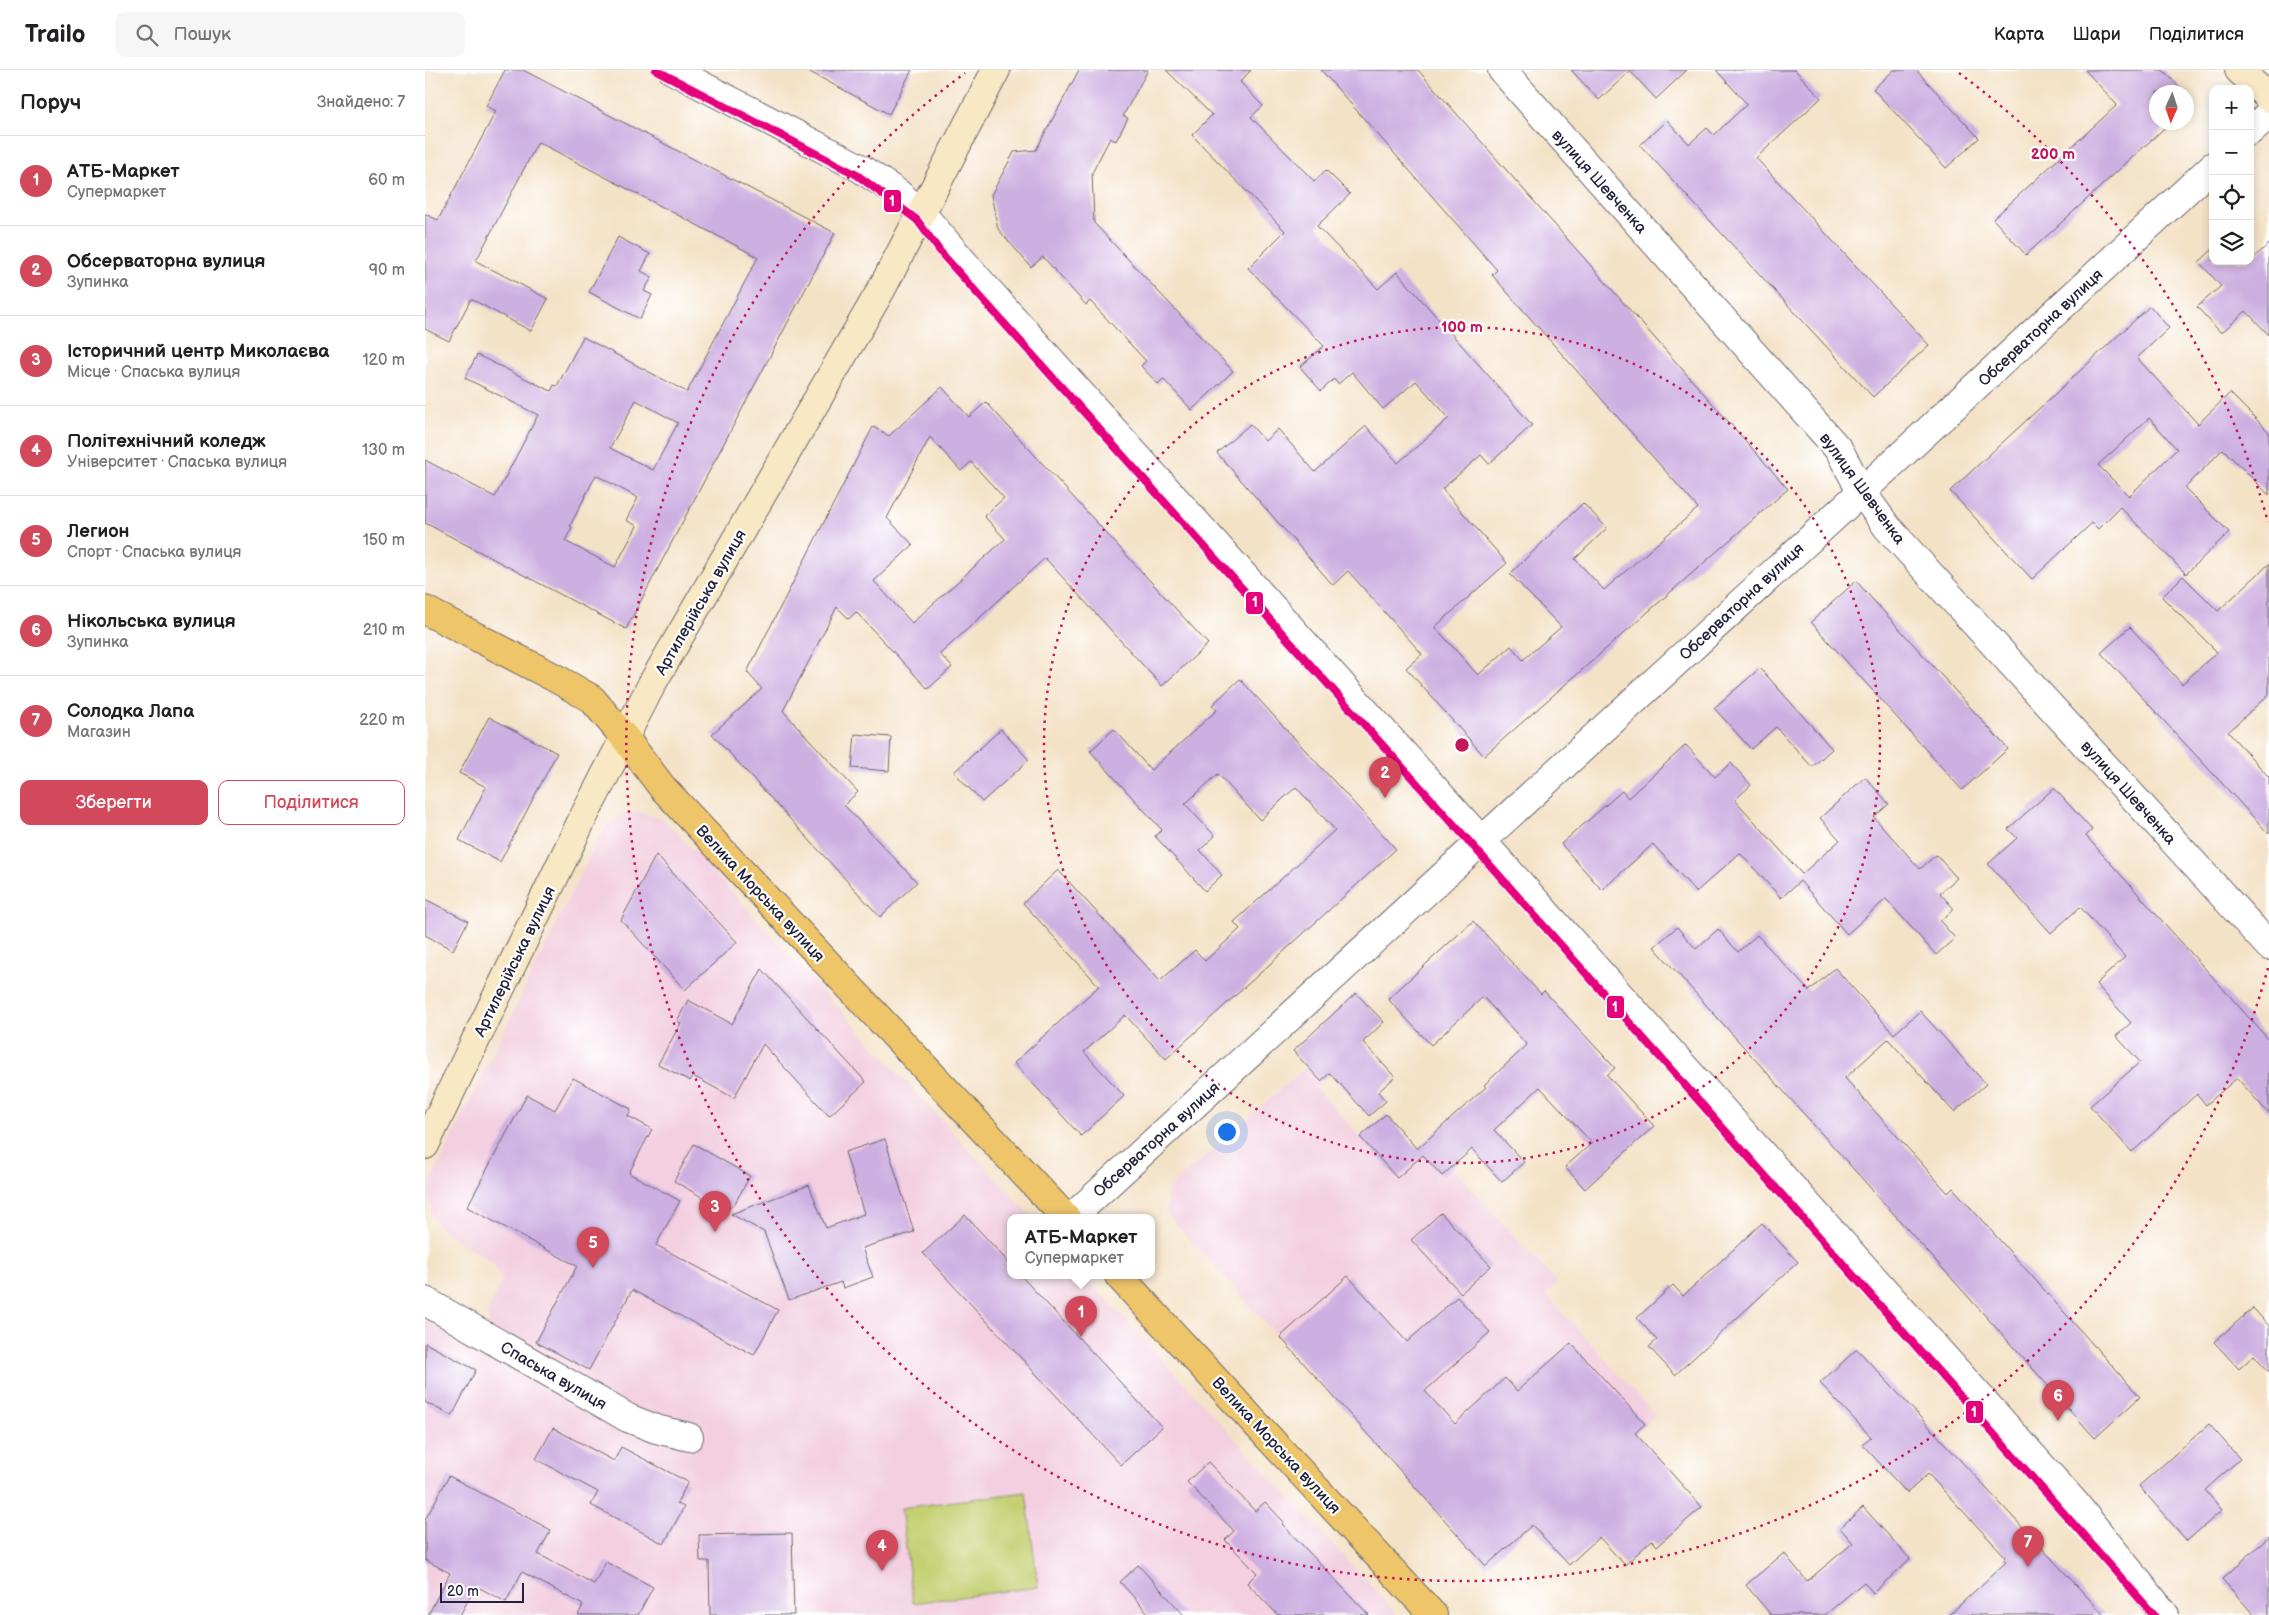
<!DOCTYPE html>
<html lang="uk">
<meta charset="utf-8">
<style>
body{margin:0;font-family:"Balsamiq Sans",sans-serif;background:#f6f6f6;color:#202124}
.controls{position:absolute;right:15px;top:15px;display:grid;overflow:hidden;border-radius:10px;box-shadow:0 2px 8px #0003}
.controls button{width:45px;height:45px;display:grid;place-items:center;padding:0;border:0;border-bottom:1px solid #e0e0e0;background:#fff;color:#202124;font:25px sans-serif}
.compass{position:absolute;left:1724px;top:15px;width:45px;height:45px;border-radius:50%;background:#fff;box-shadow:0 2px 8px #0003;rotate:183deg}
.scale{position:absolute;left:15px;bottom:12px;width:84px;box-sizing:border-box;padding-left:5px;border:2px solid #22223b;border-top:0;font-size:14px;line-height:18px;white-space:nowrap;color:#22223b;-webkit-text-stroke:4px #fff;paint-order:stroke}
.you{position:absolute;left:801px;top:1061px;width:18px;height:18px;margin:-12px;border:4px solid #fff;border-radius:50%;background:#1a73e8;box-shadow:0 0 0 8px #1a73e833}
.badge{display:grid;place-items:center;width:32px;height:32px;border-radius:50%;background:#d1495b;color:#fff;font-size:16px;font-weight:700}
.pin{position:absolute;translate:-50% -41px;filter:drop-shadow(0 1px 2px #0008)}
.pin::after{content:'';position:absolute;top:26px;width:18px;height:15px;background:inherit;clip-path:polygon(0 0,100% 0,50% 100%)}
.popup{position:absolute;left:582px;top:1144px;width:148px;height:65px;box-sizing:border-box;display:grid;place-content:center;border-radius:10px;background:#fff;filter:drop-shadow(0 1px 4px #0005);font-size:16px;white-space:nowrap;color:#757577}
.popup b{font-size:19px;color:#202124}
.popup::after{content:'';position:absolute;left:50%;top:100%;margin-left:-10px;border:10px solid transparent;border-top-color:#fff}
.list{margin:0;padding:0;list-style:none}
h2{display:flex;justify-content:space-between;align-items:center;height:65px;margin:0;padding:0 20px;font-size:21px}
h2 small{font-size:16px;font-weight:400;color:#757577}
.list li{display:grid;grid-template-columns:32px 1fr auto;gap:15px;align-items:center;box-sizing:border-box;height:90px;padding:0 20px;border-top:1px solid #e0e0e0}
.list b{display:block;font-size:19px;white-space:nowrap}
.list p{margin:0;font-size:16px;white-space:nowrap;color:#757577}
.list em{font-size:16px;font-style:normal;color:#757577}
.actions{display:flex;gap:10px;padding:15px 20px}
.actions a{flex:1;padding:11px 0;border:1px solid #d1495b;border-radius:10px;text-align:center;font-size:18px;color:#d1495b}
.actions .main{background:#d1495b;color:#fff}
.icon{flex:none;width:28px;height:28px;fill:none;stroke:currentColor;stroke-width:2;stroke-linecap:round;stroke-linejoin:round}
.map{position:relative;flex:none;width:1844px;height:1545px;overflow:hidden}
header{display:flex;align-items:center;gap:30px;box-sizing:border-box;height:70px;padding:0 25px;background:#fff;border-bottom:1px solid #e0e0e0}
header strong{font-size:24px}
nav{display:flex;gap:28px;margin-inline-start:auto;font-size:18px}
.search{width:350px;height:45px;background:#f6f6f6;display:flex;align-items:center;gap:12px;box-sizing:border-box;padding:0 18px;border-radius:10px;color:#757577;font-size:19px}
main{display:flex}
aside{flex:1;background:#fff}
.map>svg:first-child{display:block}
.built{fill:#f3cfe0}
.green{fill:#c4d072;stroke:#737956}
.building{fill:#cdafe1;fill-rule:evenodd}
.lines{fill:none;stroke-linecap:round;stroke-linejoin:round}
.street-casing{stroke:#6c656c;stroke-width:30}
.secondary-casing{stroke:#6c656c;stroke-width:30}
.highway-casing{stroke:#6c656c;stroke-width:30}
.street{stroke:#fff;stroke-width:28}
.secondary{stroke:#f8e8c3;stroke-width:28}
.highway{stroke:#eec569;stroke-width:28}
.tram-1-casing{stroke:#fff;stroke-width:11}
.tram-1{stroke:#e5007d;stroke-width:8}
.ring{fill:none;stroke:#c2185b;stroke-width:2.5;stroke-dasharray:2.5 5}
.labels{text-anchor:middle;stroke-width:4.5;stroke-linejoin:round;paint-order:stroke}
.street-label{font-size:16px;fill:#22223b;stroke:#fff}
.centre{fill:#c2185b;stroke:#fff;stroke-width:2.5}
.ring-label{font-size:15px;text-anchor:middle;font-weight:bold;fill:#c2185b;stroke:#fff;stroke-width:4.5;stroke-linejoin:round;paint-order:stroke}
.line-badge{stroke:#fff;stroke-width:2}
.badge-label{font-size:14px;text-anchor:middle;font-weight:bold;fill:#fff}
</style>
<header>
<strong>Trailo</strong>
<div class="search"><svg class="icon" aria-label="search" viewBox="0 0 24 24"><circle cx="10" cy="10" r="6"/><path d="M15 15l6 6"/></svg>Пошук</div>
<nav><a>Карта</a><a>Шари</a><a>Поділитися</a></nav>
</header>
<main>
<aside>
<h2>Поруч<small>Знайдено: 7</small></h2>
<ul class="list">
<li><span class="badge">1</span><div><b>АТБ-Маркет</b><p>Супермаркет</p></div><em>60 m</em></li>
<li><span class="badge">2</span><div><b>Обсерваторна вулиця</b><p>Зупинка</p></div><em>90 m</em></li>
<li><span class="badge">3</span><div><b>Історичний центр Миколаєва</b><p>Місце · Спаська вулиця</p></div><em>120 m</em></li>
<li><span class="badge">4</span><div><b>Політехнічний коледж</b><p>Університет · Спаська вулиця</p></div><em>130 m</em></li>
<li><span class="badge">5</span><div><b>Легион</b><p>Спорт · Спаська вулиця</p></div><em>150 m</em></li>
<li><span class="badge">6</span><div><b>Нікольська вулиця</b><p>Зупинка</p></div><em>210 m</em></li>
<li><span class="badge">7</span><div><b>Солодка Лапа</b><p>Магазин</p></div><em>220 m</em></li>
</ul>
<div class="actions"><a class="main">Зберегти</a><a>Поділитися</a></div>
</aside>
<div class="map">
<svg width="1844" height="1545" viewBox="0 0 1844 1545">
<rect width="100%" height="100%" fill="#fff"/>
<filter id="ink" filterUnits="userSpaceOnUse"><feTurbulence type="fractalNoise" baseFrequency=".02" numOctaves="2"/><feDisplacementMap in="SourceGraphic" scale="10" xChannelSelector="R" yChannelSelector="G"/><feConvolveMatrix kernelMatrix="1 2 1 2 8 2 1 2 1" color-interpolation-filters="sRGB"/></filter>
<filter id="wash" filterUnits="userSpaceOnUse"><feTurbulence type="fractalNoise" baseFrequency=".0096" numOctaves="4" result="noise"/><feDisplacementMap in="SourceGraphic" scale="20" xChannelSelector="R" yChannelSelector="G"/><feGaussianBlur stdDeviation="1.12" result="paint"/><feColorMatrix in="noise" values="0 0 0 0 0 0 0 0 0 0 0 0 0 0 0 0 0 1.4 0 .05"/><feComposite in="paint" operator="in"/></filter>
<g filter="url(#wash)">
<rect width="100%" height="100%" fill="#f4e2c7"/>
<g class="built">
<path d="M 216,742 L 239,750 L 258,769 L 607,1148 L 586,1148 L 586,1206 L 660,1206 L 973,1545 L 0,1545 L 0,1246 L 64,1253 L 62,1244 L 77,1210 L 68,1193 L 18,1161 L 7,1146 L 3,1117 L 168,778 L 182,756 L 201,743 Z"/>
<path d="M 882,996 L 896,1011 L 890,1017 L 972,1107 L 998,1085 L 1017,1106 L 1027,1097 L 1132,1213 L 1121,1224 L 1230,1345 L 1061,1496 L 741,1143 L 743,1119 Z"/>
</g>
<path class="green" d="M 601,1422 L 613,1517 L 488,1533 L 476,1438 Z"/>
<g id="blocks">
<g class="building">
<path d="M 80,0 L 98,0 L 410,163 L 201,559 L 0,453 L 0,390 L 70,427 L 113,345 L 40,308 L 52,285 L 126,321 L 129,315 L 132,316 L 158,267 L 262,322 L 333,187 L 113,72 L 51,191 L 123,229 L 106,261 L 46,229 L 24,271 L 0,259 L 0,144 L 13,150 L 71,41 L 61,36 ZM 211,330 L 253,353 L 228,400 L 185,378 ZM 171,405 L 213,428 L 201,450 L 212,456 L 190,497 L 140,471 L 147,457 L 145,456 Z"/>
<path d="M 381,0 L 487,0 L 464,44 Z"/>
<path d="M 654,0 L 723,0 L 698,46 L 703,48 L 691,71 L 685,68 L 667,103 L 669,153 L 808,301 L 767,340 L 738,309 L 733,314 L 716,296 L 721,291 L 665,231 L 661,235 L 618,187 L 606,197 L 573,159 L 566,125 L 589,82 L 611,80 Z"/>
<path d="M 741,0 L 826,0 L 815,12 L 838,36 L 826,47 L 889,111 L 901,100 L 925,124 L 892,156 L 953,219 L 972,202 L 1107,355 L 1064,394 L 1056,385 L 1017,419 L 1082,493 L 1010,557 L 1053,605 L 1086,576 L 1098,590 L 1136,557 L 1085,504 L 1158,433 L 1182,458 L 1150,489 L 1179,520 L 1273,438 L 1067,205 L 1072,200 L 896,0 L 993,0 L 1363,419 L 1059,686 L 981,598 L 997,584 L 923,501 L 908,515 L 792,383 L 825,354 L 840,371 L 853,359 L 890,402 L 941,356 L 973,393 L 1024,348 L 991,311 L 958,339 L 927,302 L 913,314 L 909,309 L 896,321 L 875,297 L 899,276 L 823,198 L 860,161 L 767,65 L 787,45 Z"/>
<path d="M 1146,0 L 1262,0 L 1231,29 L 1205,1 L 1174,30 Z"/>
<path d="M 1291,0 L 1370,0 L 1396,28 L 1331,88 L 1504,275 L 1448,327 L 1215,75 L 1242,50 L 1264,74 L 1282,58 L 1289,65 L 1322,34 Z"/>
<path d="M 1469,0 L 1491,0 L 1554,68 L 1521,98 L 1448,19 Z"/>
<path d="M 1660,0 L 1738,0 L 1759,22 L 1732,22 L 1732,52 L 1746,52 L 1601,185 L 1568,149 L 1692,35 Z"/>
<path d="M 193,167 L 225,184 L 216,201 L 227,207 L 219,221 L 227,225 L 215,249 L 164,222 Z"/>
<path d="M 1844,174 L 1844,265 L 1821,241 L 1796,263 L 1772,237 L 1796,216 L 1774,192 L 1788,179 L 1788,191 L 1825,191 L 1825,185 L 1828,188 Z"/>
<path d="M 1725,236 L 1744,258 L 1712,288 L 1773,354 L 1805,323 L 1844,362 L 1844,425 L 1798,379 L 1760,418 L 1804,462 L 1761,504 L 1695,437 L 1673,459 L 1667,453 L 1607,509 L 1525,421 ZM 1724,348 L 1752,379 L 1704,426 L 1673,395 Z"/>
<path d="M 517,317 L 544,347 L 561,332 L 783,574 L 737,616 L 620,488 L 515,584 L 527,597 L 503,619 L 431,542 L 424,549 L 412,537 L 358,641 L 433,722 L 419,735 L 492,812 L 455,847 L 287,664 L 337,619 L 322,602 L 448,357 L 464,366 ZM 505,367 L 536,401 L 546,392 L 579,428 L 559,446 L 580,469 L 487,553 L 449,511 L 488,475 L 462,448 Z"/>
<path d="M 1844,494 L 1844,624 L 1803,662 L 1844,707 L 1844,764 L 1676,583 L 1705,557 L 1757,614 L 1792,582 L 1737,527 L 1758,506 L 1793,541 Z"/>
<path d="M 1431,511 L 1583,679 L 1537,720 L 1386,552 Z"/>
<path d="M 1335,598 L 1407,679 L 1387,697 L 1351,657 L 1326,679 L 1289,638 Z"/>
<path d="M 815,609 L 971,779 L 741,989 L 700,945 L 659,982 L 699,1026 L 656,1066 L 589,993 L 674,916 L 598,833 L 633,800 L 735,911 L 770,880 L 780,891 L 815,859 L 809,852 L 910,760 L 871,717 L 835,750 L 793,704 L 760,734 L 790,766 L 775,780 L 797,805 L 780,821 L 730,766 L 737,760 L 665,681 L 689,659 L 726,700 L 792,640 L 787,635 Z"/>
<path d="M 64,647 L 132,683 L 75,792 L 34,770 L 61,717 L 34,703 Z"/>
<path d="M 576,659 L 604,690 L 557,732 L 529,702 Z"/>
<path d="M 430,664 L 466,667 L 464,701 L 427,698 Z"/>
<path d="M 1261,675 L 1290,707 L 1306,693 L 1326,715 L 1310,730 L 1377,804 L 1415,770 L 1395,748 L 1440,707 L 1464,734 L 1449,747 L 1495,799 L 1511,785 L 1532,808 L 1515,823 L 1529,839 L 1515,851 L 1530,868 L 1511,885 L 1461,829 L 1422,864 L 1375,811 L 1356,828 L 1315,783 L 1271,822 L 1228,774 L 1177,820 L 1136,774 L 1197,721 L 1203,728 Z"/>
<path d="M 1629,718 L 1667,760 L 1661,766 L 1844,970 L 1844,1044 L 1812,1008 L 1781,1035 L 1772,1024 L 1707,1082 L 1665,1036 L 1715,992 L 1691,966 L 1706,953 L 1671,914 L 1700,887 L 1655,837 L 1626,863 L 1563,794 L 1592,768 L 1583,759 Z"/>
<path d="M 231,785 L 312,872 L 260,920 L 196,850 Z"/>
<path d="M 0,829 L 43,851 L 28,880 L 0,865 Z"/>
<path d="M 1048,851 L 1116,924 L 1119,921 L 1190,998 L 1182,1005 L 1229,1056 L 1160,1119 L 1140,1097 L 1167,1073 L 1115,1017 L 1069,1060 L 1099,1092 L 1077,1112 L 1047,1079 L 1017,1106 L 998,1085 L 972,1108 L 935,1067 L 961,1044 L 992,1079 L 1061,1017 L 1059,1015 L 1102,975 L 1058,927 L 1006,975 L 963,929 Z"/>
<path d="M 1252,857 L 1271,879 L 1293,859 L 1313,882 L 1332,865 L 1384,921 L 1410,898 L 1469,964 L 1495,941 L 1561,1014 L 1529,1042 L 1463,969 L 1420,1008 L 1523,1123 L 1528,1118 L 1715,1327 L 1670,1368 L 1229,877 Z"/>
<path d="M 337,899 L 441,1012 L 404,1046 L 338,974 L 309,1028 L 268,1006 L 265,1011 L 233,994 L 256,953 L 252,951 L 263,930 L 307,954 Z"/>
<path d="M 931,923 L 959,952 L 938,972 L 970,1007 L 953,1022 L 961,1031 L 944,1046 L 905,1003 L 896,1011 L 868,981 Z"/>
<path d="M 148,1008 L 206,1039 L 203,1046 L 227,1059 L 204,1103 L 255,1131 L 231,1175 L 353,1240 L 329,1285 L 207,1220 L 164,1300 L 111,1272 L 152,1196 L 42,1137 L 102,1025 L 130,1040 Z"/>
<path d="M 460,1069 L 489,1162 L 437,1178 L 448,1207 L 418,1218 L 416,1212 L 364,1230 L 339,1162 L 306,1144 L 384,1115 L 401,1158 L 439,1144 L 420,1082 Z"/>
<path d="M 269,1074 L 325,1106 L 310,1133 L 301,1141 L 249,1111 Z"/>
<path d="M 1016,1143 L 1066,1196 L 1036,1223 L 986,1170 Z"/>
<path d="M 540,1145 L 586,1195 L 586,1206 L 596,1206 L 737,1357 L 696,1395 L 498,1183 Z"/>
<path d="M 1337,1153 L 1373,1192 L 1250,1305 L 1224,1277 L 1232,1270 L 1212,1248 L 1248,1215 L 1258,1226 Z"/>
<path d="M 923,1206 L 982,1272 L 1032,1227 L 1065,1262 L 1000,1321 L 1030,1354 L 1080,1308 L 1092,1321 L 1146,1273 L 1220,1354 L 1210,1363 L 1277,1437 L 1232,1476 L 1227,1470 L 1200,1495 L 1174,1467 L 1144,1495 L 1107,1455 L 1061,1496 L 855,1267 Z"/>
<path d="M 1828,1238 L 1844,1256 L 1844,1302 L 1829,1285 L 1814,1299 L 1789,1272 Z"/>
<path d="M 0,1273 L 51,1300 L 27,1346 L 0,1332 Z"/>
<path d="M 1432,1279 L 1522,1376 L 1679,1545 L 1524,1545 L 1581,1492 L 1579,1489 L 1581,1487 L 1503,1404 L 1482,1423 L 1437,1374 L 1446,1367 L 1395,1313 Z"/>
<path d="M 1784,1354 L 1815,1389 L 1780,1420 L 1797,1440 L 1762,1471 L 1714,1416 Z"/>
<path d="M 128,1358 L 189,1391 L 196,1377 L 263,1412 L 252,1433 L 259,1437 L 239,1474 L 166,1435 L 173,1422 L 111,1389 Z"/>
<path d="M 783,1392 L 830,1441 L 840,1432 L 859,1452 L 857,1454 L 944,1545 L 853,1545 L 822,1513 L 832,1503 L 800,1470 L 809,1461 L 762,1412 Z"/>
<path d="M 24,1406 L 126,1460 L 113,1484 L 169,1514 L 181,1492 L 228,1517 L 213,1545 L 153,1545 L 158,1535 L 97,1502 L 81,1532 L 51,1516 L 35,1545 L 3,1545 L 25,1503 L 0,1490 L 0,1450 Z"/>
<path d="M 1438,1437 L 1485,1489 L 1448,1523 L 1439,1512 L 1400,1545 L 1346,1545 L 1321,1515 L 1359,1483 L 1382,1511 L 1428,1473 L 1415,1458 Z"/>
<path d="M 367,1463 L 369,1545 L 285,1545 L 284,1491 L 275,1491 L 274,1465 Z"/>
<path d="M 1844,1467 L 1844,1545 L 1829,1545 L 1797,1509 Z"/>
<path d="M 713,1495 L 759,1545 L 725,1545 L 695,1512 Z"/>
</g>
</g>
</g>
<g filter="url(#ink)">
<use href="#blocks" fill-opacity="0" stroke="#6c656c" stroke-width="1"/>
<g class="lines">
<g class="street-casing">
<g id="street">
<path d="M 247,0 L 435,98 L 474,124 L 496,143 L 553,209 L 1649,1432 L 1740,1545"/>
<path d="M 1077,0 L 1414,380 L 1436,421 L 1462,457 L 1844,876"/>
<path d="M 1825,61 L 1844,44"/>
<path d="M 646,1148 L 1496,367 L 1788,96"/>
<path d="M 0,1231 L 203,1348 L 231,1359 L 264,1367"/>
</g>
</g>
<g class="secondary-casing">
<g id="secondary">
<path d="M 1814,0 L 1844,28"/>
<path d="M 0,1075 L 156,752 L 228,612 L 456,220 L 571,0"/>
</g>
</g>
<g class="highway-casing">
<g id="highway">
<path d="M 0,540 L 134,610 L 167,629 L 200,668 L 237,717 L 641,1148"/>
<path d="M 694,1206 L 1008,1545"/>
</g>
</g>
<use href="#street" class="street"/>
<use href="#secondary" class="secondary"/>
<use href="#highway" class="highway"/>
<g class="tram-1-casing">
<path id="tram-1" d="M 231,0 L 432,105 L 492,150 L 517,184 L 1049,777 L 1729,1545"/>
</g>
<use href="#tram-1" class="tram-1"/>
</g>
</g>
<g class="ring">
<circle cx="1037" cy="675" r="418"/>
<path d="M1843 898A836 836 0 1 1 540 3M1534 3A836 836 0 0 1 1843 452"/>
</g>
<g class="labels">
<g class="street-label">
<text transform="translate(1175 111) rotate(48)" y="6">вулиця Шевченка</text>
<text transform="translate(1615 257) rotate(-43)" y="6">Обсерваторна вулиця</text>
<text transform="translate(1438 418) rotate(54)" y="6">вулиця Шевченка</text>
<text transform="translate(1316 531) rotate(-43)" y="6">Обсерваторна вулиця</text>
<text transform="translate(275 532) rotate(-60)" y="6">Артилерійська вулиця</text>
<text transform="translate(1704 722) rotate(48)" y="6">вулиця Шевченка</text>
<text transform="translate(336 823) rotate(47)" y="6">Велика Морська вулиця</text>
<text transform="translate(89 891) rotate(-64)" y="6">Артилерійська вулиця</text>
<text transform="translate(731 1069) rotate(-42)" y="6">Обсерваторна вулиця</text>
<text transform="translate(129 1305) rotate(30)" y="6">Спаська вулиця</text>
<text transform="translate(852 1375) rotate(47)" y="6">Велика Морська вулиця</text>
</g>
</g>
<circle cx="1037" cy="675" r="8" class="centre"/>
<g class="ring-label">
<text x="1628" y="89">200 m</text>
<text x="1037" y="262">100 m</text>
</g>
<g class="line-badge">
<rect x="458" y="119" width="19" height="24" rx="5" fill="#e5007d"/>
<rect x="820" y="521" width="19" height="24" rx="5" fill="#e5007d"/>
<rect x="1181" y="925" width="19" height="24" rx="5" fill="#e5007d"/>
<rect x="1540" y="1330" width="19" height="24" rx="5" fill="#e5007d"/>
</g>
<g class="badge-label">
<text x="467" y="136">1</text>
<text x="830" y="537">1</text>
<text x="1190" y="942">1</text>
<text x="1549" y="1347">1</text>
</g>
</svg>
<div class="controls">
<button>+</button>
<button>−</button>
<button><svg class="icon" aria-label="locate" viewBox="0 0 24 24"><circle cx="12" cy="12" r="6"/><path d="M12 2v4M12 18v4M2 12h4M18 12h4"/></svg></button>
<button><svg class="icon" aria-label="layers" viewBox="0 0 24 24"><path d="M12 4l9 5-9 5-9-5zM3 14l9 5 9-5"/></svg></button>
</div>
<svg class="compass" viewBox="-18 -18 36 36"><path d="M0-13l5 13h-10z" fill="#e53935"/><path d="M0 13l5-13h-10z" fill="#757577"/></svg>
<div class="scale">20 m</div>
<div class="you"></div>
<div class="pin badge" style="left:656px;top:1267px">1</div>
<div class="popup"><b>АТБ-Маркет</b>Супермаркет</div>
<div class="pin badge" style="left:960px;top:728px">2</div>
<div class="pin badge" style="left:290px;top:1162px">3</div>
<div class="pin badge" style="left:457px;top:1501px">4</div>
<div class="pin badge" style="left:168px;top:1198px">5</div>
<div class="pin badge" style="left:1633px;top:1351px">6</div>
<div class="pin badge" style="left:1603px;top:1497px">7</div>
</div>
</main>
